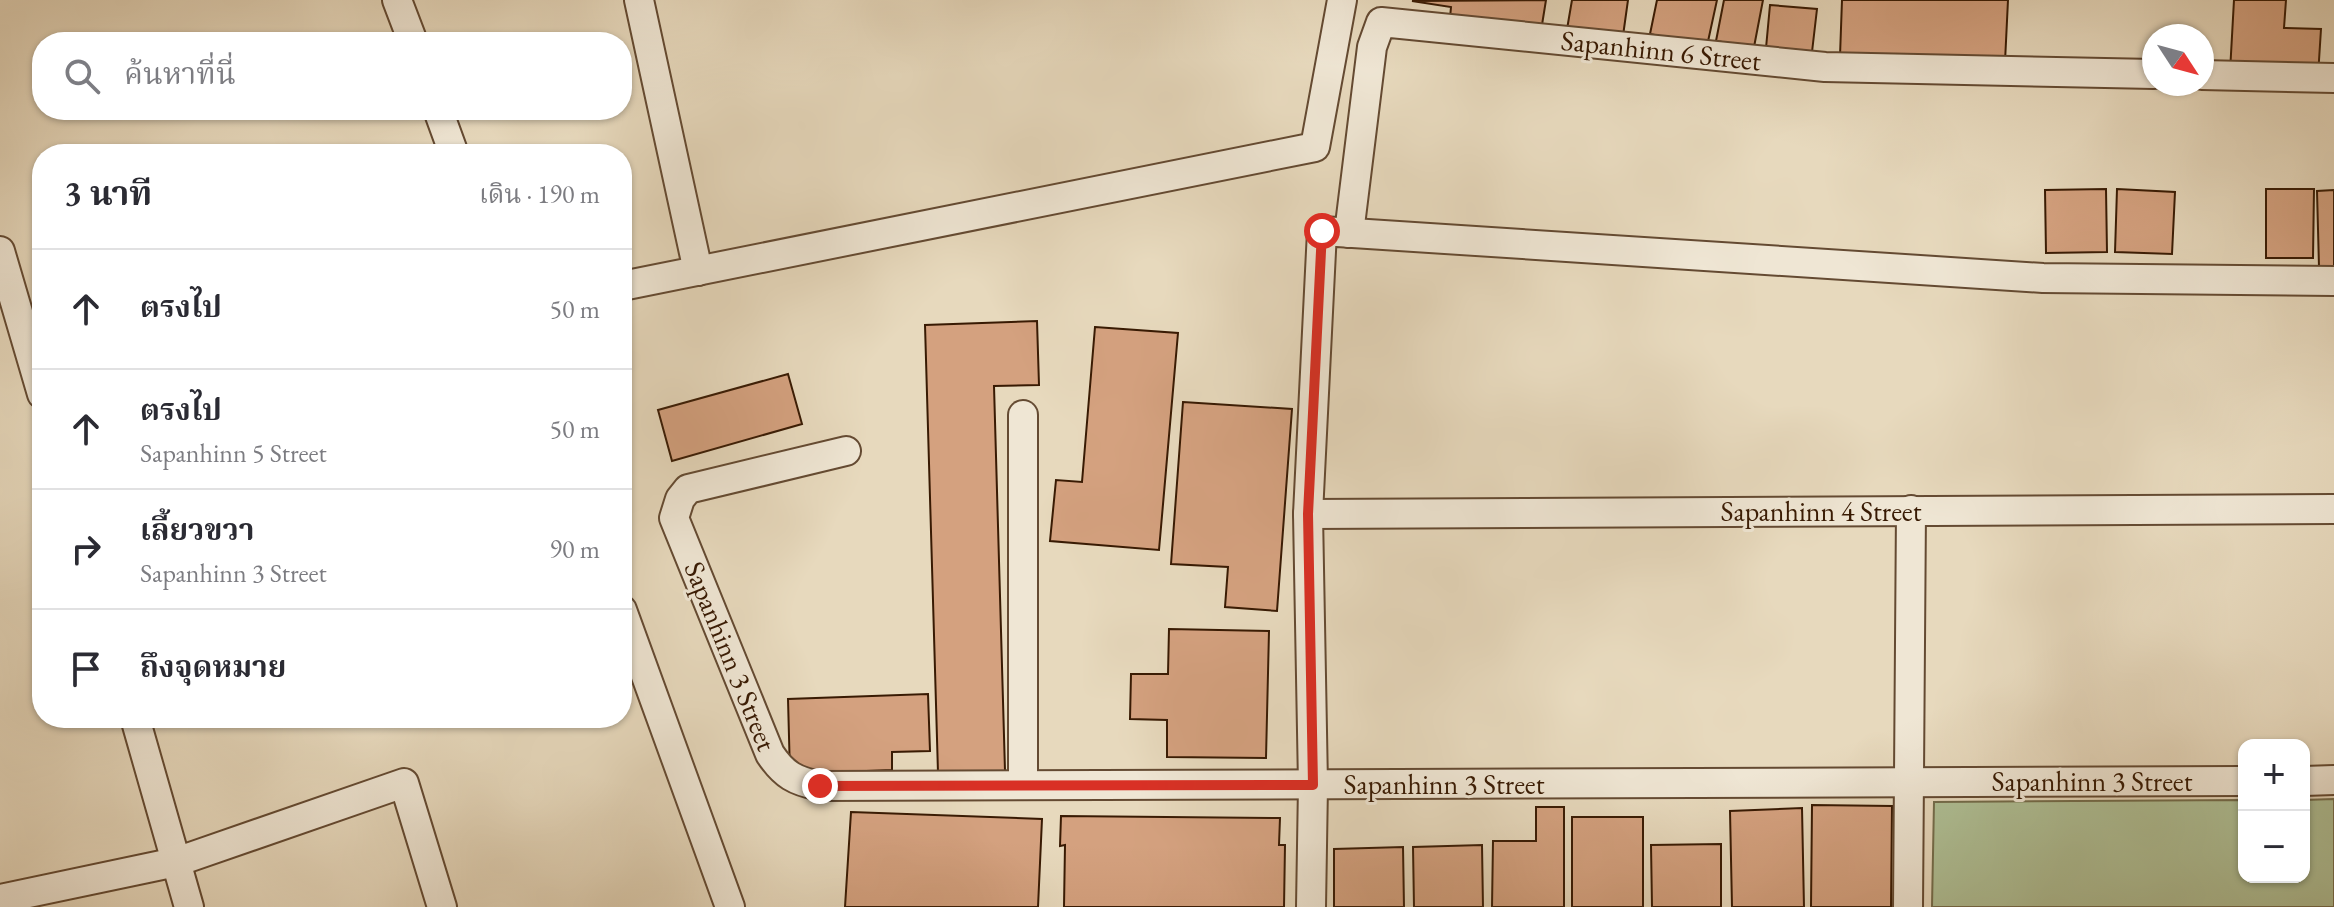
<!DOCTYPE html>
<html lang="th">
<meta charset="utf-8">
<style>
body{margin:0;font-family:"EB Garamond","Noto Serif Thai",serif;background:#f7f7f7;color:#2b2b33}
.controls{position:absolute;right:24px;bottom:24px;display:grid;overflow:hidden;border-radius:16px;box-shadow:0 2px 6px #0004}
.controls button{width:72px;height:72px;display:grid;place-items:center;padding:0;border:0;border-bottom:2px solid #e1e1e2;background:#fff;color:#2b2b33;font:40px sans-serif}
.compass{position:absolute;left:2142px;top:24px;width:72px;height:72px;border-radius:50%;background:#fff;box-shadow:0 2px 6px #0004;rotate:126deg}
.stop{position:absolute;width:24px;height:24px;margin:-18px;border:6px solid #d93025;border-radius:50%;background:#fff}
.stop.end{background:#d93025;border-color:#fff;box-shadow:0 2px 8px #0008}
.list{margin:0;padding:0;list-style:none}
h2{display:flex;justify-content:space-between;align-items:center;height:104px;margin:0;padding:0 32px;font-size:34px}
h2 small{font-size:26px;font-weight:400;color:#7c7c81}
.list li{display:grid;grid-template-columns:52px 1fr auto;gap:24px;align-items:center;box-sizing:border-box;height:120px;padding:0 32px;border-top:2px solid #e1e1e2}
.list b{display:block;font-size:30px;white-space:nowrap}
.list p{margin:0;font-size:26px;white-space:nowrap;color:#7c7c81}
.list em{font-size:26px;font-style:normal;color:#7c7c81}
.icon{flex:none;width:44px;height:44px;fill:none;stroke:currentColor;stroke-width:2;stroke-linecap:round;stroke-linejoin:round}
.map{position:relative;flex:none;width:2334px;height:907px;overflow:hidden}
.search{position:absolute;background:#fff;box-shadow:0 2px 6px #0004;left:32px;top:32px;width:600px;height:88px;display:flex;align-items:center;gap:20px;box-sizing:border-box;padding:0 28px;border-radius:32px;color:#7c7c81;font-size:30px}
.panel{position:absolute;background:#fff;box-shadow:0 2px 6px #0004;left:32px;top:144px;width:600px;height:584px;border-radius:32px}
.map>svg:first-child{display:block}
.green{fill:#afc096;stroke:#746d4c;stroke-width:2}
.building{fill:#d4a17f;stroke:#381a03;stroke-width:2}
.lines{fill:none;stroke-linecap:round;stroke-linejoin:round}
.minor-casing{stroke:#644a32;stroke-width:32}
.minor{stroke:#efe6d4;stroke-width:28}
.route{stroke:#d93025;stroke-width:10}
.labels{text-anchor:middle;stroke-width:6;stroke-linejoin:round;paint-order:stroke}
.street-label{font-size:28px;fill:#381a03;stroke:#efe6d4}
</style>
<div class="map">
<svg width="2334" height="907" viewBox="0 0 2334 907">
<rect width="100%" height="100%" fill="#e7d9bd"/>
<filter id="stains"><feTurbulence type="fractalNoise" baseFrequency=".0025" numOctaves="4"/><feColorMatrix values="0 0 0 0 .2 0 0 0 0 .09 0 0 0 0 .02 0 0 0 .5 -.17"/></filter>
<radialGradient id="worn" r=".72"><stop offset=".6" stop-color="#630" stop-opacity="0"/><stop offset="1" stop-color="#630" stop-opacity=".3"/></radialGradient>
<path class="green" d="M 2334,799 L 2334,907 L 1932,907 L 1934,802 L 2244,800 L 2244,877 L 2304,877 L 2304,800 Z"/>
<g class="building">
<path d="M 1546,0 L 1541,31 L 1450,18 L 1451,7 L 1412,1 Z"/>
<path d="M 1572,0 L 1628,0 L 1622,43 L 1566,35 Z"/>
<path d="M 1657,0 L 1717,0 L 1707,46 L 1650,34 Z"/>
<path d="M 1724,0 L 1763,0 L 1754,47 L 1716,41 Z"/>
<path d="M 1842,0 L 2008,0 L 2005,62 L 1840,56 Z"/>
<path d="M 2234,0 L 2286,0 L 2284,28 L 2321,29 L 2318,76 L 2230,72 Z"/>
<path d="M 1770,5 L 1817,9 L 1812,52 L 1766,48 Z"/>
<path d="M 2106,189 L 2107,252 L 2046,253 L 2045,190 Z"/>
<path d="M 2117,189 L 2175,192 L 2172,254 L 2115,252 Z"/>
<path d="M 2266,189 L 2314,189 L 2313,258 L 2266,258 Z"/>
<path d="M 2334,190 L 2334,266 L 2319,267 L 2317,191 Z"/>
<path d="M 1037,321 L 1039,385 L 994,386 L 1005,771 L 938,773 L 925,325 Z"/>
<path d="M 1095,327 L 1178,333 L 1159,550 L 1050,541 L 1056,480 L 1082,482 Z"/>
<path d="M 788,374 L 802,424 L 672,461 L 658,410 Z"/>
<path d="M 1183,402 L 1292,409 L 1277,611 L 1225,607 L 1228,567 L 1171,564 Z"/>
<path d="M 1169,629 L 1269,631 L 1266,758 L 1167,757 L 1167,720 L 1130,719 L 1131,674 L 1168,674 Z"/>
<path d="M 928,694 L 930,751 L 892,752 L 892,770 L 790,774 L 788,699 Z"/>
<path d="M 1812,805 L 1892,806 L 1891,907 L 1811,907 Z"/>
<path d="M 1536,807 L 1564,807 L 1564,907 L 1492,907 L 1493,841 L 1536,841 Z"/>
<path d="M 1802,808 L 1804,907 L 1732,907 L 1730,811 Z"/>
<path d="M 851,812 L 1042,819 L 1038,907 L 845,907 Z"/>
<path d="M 1061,816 L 1280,818 L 1279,845 L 1285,845 L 1284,907 L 1064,907 L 1065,845 L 1060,846 Z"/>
<rect x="1572" y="817" width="71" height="90"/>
<path d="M 1721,844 L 1721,907 L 1652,907 L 1651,845 Z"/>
<path d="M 1482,845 L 1483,907 L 1414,907 L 1413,847 Z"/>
<path d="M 1403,847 L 1404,907 L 1334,907 L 1334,849 Z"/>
</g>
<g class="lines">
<g class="minor-casing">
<g id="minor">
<path d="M 397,0 L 413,42"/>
<path d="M 639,0 L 698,271"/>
<path d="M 2202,75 L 2334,78"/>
<path d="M 438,110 L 454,154"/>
<path d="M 1349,233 L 1372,47 L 1381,22 L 1825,67 L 2154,74"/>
<path d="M 0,251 L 42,394"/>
<path d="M 622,286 L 1315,147 L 1342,0"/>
<path d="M 846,451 L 688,489 L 680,499 L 674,518 L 770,754 C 784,775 795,781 820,786 L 2244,781"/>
<path d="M 1308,514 L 2334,509"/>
<path d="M 622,610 L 730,907"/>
<path d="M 135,718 L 189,907"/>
<path d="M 2304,781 L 2334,780"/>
<path d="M 1023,785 L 1023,415"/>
<path d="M 0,899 L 176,862 L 404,783 L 442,907"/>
<path d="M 1311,907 L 1313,785 L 1308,514 L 1322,231 L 2043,278 L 2334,281"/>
<path d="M 1908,907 L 1911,510"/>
</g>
</g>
<use href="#minor" class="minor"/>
</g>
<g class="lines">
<path class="route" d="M 820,786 L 1313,785 L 1308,514 L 1322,231"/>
</g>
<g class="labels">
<g class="street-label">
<text transform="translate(1661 50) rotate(6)" y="10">Sapanhinn 6 Street</text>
<text x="1821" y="521">Sapanhinn 4 Street</text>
<text transform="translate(731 656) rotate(68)" y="10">Sapanhinn 3 Street</text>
<text x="2092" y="791">Sapanhinn 3 Street</text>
<text x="1444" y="794">Sapanhinn 3 Street</text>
</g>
</g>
<rect width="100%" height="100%" filter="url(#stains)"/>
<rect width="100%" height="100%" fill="url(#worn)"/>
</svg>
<div class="controls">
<button>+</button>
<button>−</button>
</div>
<svg class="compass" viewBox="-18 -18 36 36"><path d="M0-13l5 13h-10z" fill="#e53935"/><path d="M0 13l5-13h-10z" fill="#7c7c81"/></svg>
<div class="stop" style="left:1322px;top:231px"></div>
<div class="stop end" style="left:820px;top:786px"></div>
<div class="search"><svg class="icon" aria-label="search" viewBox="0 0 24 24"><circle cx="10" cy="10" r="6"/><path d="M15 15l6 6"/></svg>ค้นหาที่นี่</div>
<section class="panel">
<h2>3 นาที<small>เดิน · 190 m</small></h2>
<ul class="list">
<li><svg class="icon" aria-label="ahead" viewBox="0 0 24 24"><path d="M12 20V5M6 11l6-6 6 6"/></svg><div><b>ตรงไป</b></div><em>50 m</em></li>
<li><svg class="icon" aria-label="ahead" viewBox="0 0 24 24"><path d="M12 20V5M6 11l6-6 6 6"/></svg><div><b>ตรงไป</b><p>Sapanhinn 5 Street</p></div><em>50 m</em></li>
<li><svg class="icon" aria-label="right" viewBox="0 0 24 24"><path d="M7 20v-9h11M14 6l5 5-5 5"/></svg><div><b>เลี้ยวขวา</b><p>Sapanhinn 3 Street</p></div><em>90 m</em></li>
<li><svg class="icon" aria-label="arrive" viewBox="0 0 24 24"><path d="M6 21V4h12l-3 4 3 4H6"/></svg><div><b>ถึงจุดหมาย</b></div></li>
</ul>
</section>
</div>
